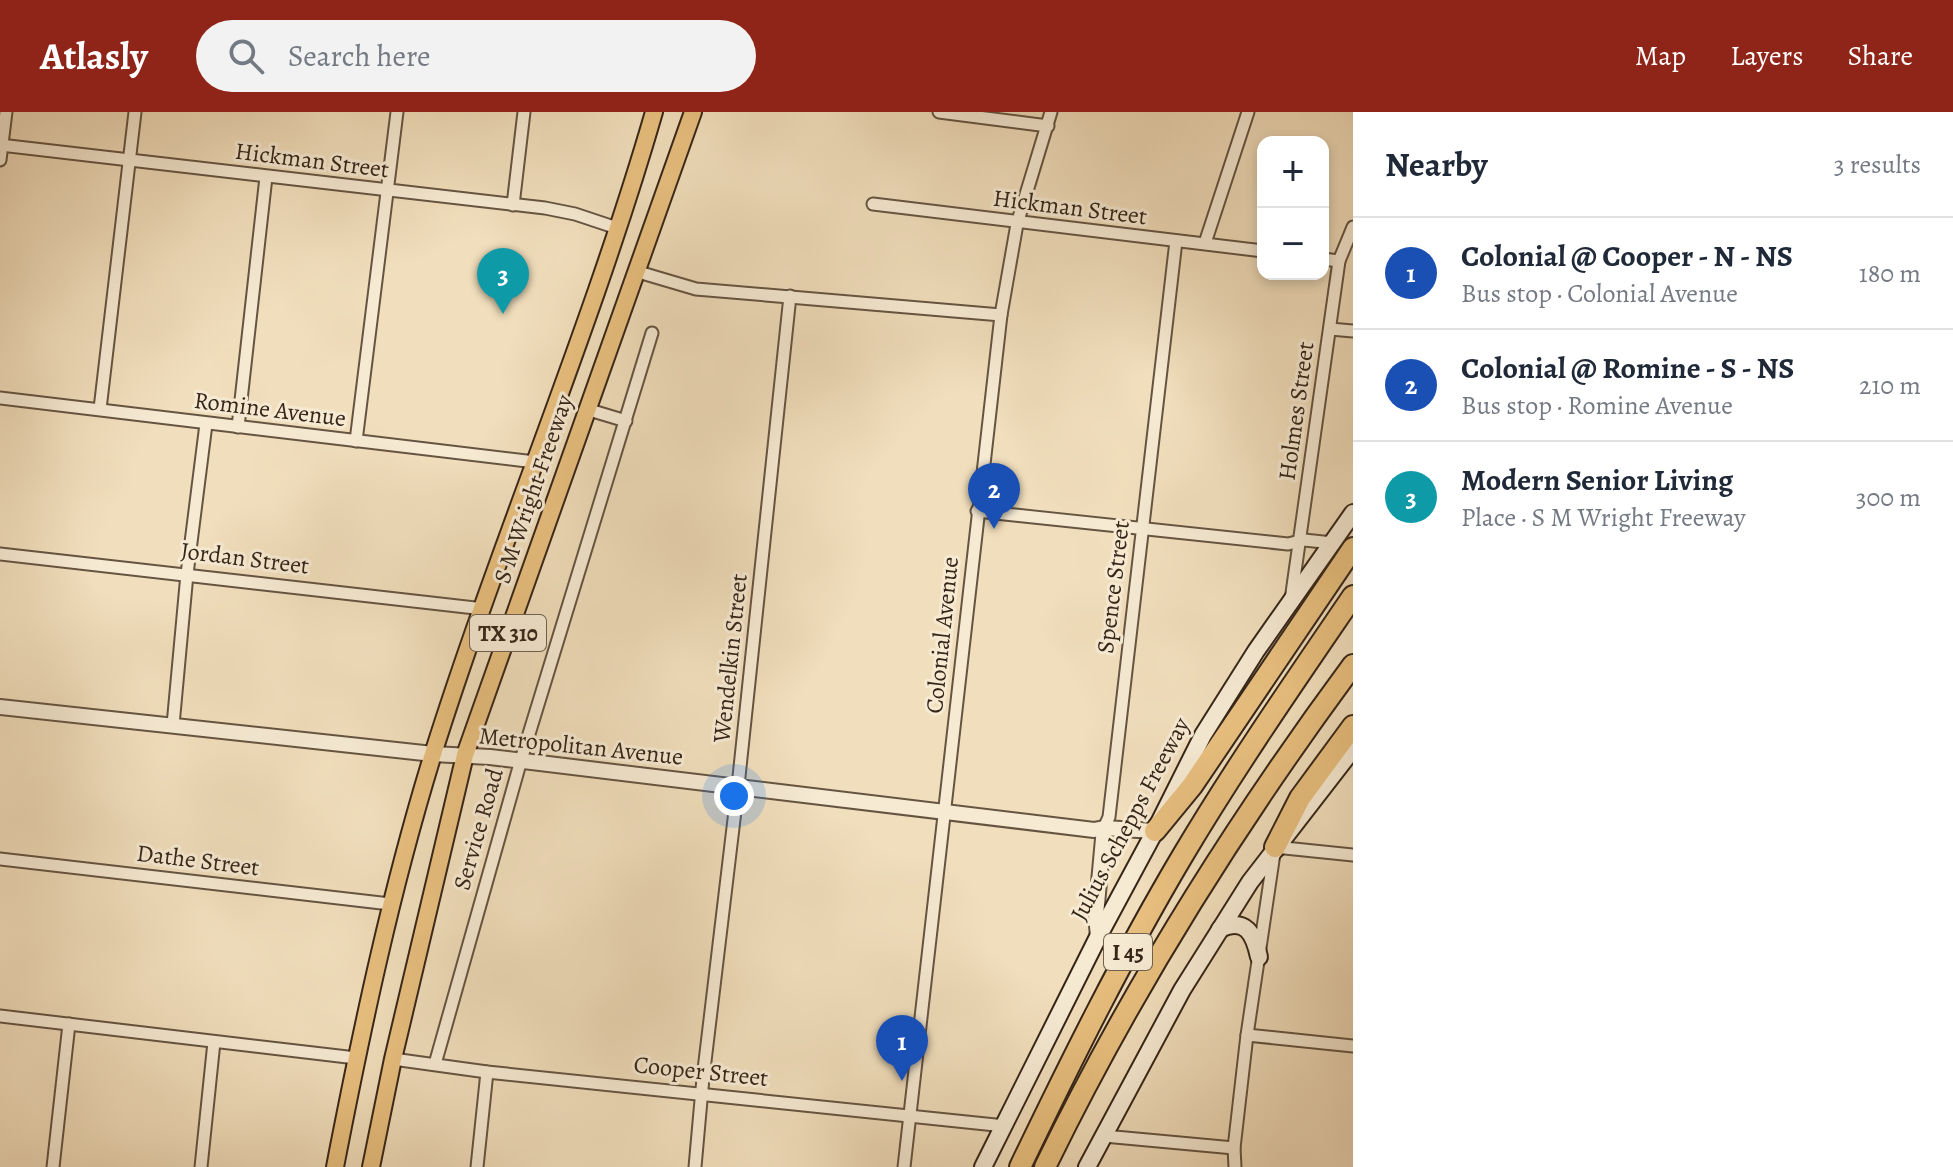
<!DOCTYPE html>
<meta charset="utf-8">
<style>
body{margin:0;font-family:Alegreya,serif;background:#f2f2f3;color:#1f2937}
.controls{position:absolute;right:24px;top:24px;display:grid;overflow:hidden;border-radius:16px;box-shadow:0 4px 12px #0003}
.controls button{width:72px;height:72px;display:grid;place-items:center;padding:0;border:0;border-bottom:2px solid #e0e1e3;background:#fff;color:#1f2937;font:40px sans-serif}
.you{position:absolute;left:734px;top:684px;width:28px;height:28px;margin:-20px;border:6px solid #fff;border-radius:50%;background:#1a73e8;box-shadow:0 0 0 12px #1a73e833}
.badge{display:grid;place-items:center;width:52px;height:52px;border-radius:50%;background:#8f2418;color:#fff;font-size:26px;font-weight:700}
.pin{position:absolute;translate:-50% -66px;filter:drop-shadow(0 2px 4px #0008)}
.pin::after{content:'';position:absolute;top:42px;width:28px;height:24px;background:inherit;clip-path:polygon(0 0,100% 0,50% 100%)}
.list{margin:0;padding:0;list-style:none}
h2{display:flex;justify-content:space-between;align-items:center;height:104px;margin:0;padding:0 32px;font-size:34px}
h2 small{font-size:26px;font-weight:400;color:#747a83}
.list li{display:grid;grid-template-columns:52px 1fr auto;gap:24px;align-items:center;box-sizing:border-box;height:112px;padding:0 32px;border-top:2px solid #e0e1e3}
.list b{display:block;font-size:30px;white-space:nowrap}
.list p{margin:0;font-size:26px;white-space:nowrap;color:#747a83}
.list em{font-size:26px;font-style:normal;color:#747a83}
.icon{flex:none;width:44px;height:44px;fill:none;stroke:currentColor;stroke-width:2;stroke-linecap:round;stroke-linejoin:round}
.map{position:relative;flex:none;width:1353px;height:1055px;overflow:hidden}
header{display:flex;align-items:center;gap:48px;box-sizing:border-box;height:112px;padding:0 40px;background:#8f2418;color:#fff}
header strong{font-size:38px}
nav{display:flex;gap:44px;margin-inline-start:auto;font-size:28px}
.search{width:560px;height:72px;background:#f2f2f3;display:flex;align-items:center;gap:20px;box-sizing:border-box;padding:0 28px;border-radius:44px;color:#747a83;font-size:30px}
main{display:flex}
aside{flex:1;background:#fff}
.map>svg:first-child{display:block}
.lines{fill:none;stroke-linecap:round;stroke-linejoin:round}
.minor-casing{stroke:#655442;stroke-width:15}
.tertiary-casing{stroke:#655442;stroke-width:18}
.secondary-casing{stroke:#362619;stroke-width:20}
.primary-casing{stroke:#362619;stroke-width:20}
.motorway-casing{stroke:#362619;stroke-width:24}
.minor{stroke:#f6ead3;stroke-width:11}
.tertiary{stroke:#f6ead3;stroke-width:14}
.secondary{stroke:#f6ead3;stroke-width:16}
.primary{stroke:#e8bf7e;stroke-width:16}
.motorway{stroke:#e8bf7e;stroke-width:20}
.labels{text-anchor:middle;stroke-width:6;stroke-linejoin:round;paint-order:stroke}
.shield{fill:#f6ead3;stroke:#706151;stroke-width:2}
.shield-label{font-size:22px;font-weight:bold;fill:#362619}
.street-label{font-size:24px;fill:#362619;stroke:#f6ead3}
</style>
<header>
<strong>Atlasly</strong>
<div class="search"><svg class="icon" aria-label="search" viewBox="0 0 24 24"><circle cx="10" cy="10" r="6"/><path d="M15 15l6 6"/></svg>Search here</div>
<nav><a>Map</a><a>Layers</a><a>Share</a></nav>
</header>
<main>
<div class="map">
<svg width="1353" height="1055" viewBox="0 0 1353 1055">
<rect width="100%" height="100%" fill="#f1debc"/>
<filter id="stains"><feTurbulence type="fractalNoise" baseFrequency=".0025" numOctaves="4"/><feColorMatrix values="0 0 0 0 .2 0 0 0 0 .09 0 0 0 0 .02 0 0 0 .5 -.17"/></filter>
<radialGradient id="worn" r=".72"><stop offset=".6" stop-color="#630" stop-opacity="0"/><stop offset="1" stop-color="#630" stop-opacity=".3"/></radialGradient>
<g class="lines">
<g class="minor-casing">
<g id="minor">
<path d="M 939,0 L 1048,14"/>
<path d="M 0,33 L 545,96 L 575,102 L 617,116"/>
<path d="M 0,48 L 6,0"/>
<path d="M 873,92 L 1263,139"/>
<path d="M 513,93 L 524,0"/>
<path d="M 1205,131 L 1248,0"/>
<path d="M 1323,147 L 1339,149"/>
<path d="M 635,159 L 696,177 L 1001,203"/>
<path d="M 1330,217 L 1353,219"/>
<path d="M 0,286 L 535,350"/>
<path d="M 100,297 L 135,0"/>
<path d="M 586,297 L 626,309"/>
<path d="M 238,315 L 266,65"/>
<path d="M 356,329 L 397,0"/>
<path d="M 977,399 L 1288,432 L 1304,428 L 1333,431"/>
<path d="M 0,442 L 484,497"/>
<path d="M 1291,488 L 1339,149 L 1353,115"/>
<path d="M 173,613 L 187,462 L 206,312"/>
<path d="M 1104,716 L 1109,705 L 1176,129"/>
<path d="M 0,747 L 390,792"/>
<path d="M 0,904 L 356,946"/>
<path d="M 1247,923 L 1353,934"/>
<path d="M 393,947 L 487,960 L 1005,1014"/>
<path d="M 435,952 L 521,648 L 652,221"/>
<path d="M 1104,1024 L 1234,1036"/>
<path d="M 53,1055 L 69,912"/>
<path d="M 201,1055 L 214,930"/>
<path d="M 477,1055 L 487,960"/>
<path d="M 695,1055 L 703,966 L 738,674 L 790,184"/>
<path d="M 904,1055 L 1001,203 L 1017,112 L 1051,0"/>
<path d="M 1235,1055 L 1234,1036 L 1247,923 L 1275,735 L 1353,743"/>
</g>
</g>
<g class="tertiary-casing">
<g id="tertiary">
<path d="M 0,595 L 433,642 L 490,645 L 1094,718 L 1104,716 L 1155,719"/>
<path d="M 1098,825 L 1096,803 L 1104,716"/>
</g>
</g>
<g class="secondary-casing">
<g id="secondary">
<path d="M 1220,817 C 1246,805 1254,822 1259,845"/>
<path d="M 983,1055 L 1098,825 L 1155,719 L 1203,623 L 1256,539 L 1353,401"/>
<path d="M 1087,1055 L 1182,878 L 1250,770 L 1353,637"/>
</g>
</g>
<g class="primary-casing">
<g id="primary">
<path d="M 335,1055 C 362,916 391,778 433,642 C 501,426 591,218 654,0"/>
<path d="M 371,1055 L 393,947 L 465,643 L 693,0"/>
</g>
</g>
<g class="motorway-casing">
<g id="motorway">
<path d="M 1155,719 L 1192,674 L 1353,436"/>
<path d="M 1275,735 L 1300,686 L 1353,614"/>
<path d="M 1020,1055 C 1071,949 1123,844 1183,743 C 1236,654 1295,569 1353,484"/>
<path d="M 1045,1055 C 1131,878 1236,711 1353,553"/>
</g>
</g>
<use href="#minor" class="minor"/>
<use href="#tertiary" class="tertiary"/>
<use href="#secondary" class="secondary"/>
<use href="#primary" class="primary"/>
<use href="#motorway" class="motorway"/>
</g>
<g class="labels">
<g class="shield">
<rect x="470" y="503" width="76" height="36" rx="6"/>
<rect x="1104" y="822" width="48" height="36" rx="6"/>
</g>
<g class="shield-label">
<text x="508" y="529">TX 310</text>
<text x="1128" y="848">I 45</text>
</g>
<g class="street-label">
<text transform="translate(312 48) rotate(7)" y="8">Hickman Street</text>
<text transform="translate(1070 95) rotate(7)" y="8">Hickman Street</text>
<text transform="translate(270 297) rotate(7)" y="8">Romine Avenue</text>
<text transform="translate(1296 299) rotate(-82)" y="8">Holmes Street</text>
<text transform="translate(533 377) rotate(-71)" y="8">S M Wright Freeway</text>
<text transform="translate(245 446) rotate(7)" y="8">Jordan Street</text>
<text transform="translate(1113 475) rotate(-83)" y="8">Spence Street</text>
<text transform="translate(942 523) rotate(-84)" y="8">Colonial Avenue</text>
<text transform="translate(730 546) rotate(-84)" y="8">Wendelkin Street</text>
<text transform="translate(581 634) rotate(6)" y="8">Metropolitan Avenue</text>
<text transform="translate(1130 707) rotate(-62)" y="8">Julius Schepps Freeway</text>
<text transform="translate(478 717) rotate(-74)" y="8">Service Road</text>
<text transform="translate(198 748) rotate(7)" y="8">Dathe Street</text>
<text transform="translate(701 959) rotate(6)" y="8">Cooper Street</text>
</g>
</g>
<rect width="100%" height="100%" filter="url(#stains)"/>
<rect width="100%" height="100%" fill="url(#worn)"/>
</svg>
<div class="controls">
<button>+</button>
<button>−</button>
</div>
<div class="you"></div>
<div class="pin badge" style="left:902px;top:969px;background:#1a4fb4">1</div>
<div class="pin badge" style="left:994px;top:417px;background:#1a4fb4">2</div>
<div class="pin badge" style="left:503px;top:202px;background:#0f9aa8">3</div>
</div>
<aside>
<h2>Nearby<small>3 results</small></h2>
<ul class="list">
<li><span class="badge" style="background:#1a4fb4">1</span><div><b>Colonial @ Cooper - N - NS</b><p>Bus stop · Colonial Avenue</p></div><em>180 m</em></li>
<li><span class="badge" style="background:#1a4fb4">2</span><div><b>Colonial @ Romine - S - NS</b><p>Bus stop · Romine Avenue</p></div><em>210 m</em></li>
<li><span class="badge" style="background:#0f9aa8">3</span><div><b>Modern Senior Living</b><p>Place · S M Wright Freeway</p></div><em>300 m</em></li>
</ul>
</aside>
</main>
